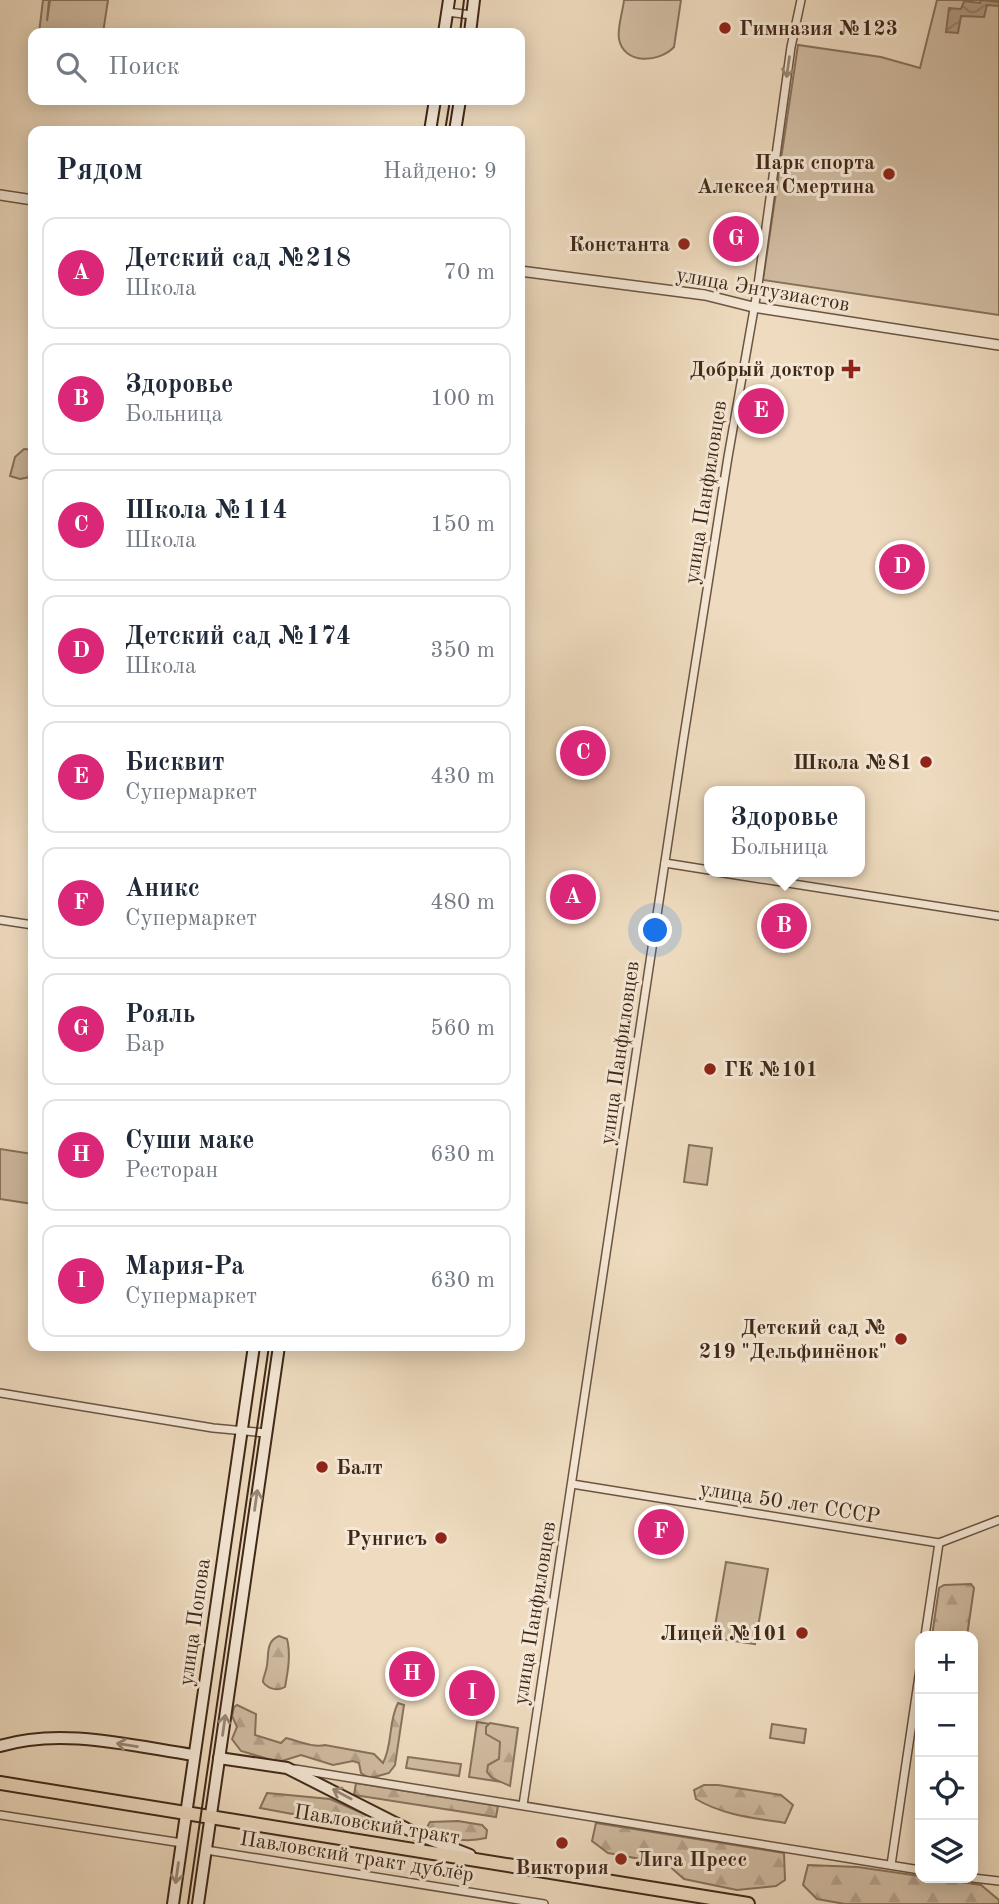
<!DOCTYPE html>
<html lang="ru">
<meta charset="utf-8">
<style>
body{margin:0;font-family:"Old Standard TT",serif;background:#f6f6f7;color:#1f2937}
.controls{position:absolute;right:21px;bottom:21px;display:grid;overflow:hidden;border-radius:14px;box-shadow:0 4px 18px #0003}
.controls button{width:63px;height:63px;display:grid;place-items:center;padding:0;border:0;border-bottom:2px solid #e0e1e3;background:#fff;color:#1f2937;font:35px sans-serif}
.you{position:absolute;left:656px;top:931px;width:24px;height:24px;margin:-18px;border:5px solid #fff;border-radius:50%;background:#1a73e8;box-shadow:0 0 0 10px #1a73e833}
.badge{display:grid;place-items:center;width:46px;height:46px;border-radius:50%;background:#db2777;color:#fff;font-size:23px;font-weight:700}
.pin{position:absolute;translate:-50% -50%;border:4px solid #fff;box-shadow:0 2px 7px #0006}
.popup{position:absolute;left:704px;top:786px;width:161px;height:91px;box-sizing:border-box;display:grid;place-content:center;border-radius:14px;background:#fff;filter:drop-shadow(0 2px 5px #0005);font-size:23px;white-space:nowrap;color:#747a83}
.popup b{font-size:26px;color:#1f2937}
.popup::after{content:'';position:absolute;left:50%;top:100%;margin-left:-14px;border:14px solid transparent;border-top-color:#fff}
.list{margin:0;padding:0;list-style:none}
h2{display:flex;justify-content:space-between;align-items:center;height:91px;margin:0;padding:0 28px;font-size:30px}
h2 small{font-size:23px;font-weight:400;color:#747a83}
.list li{display:grid;grid-template-columns:46px 1fr auto;gap:21px;align-items:center;box-sizing:border-box;height:112px;margin:0 14px 14px;padding:0 14px;border:2px solid #e0e1e3;border-radius:14px}
.list b{display:block;font-size:26px;white-space:nowrap}
.list p{margin:0;font-size:23px;white-space:nowrap;color:#747a83}
.list em{font-size:23px;font-style:normal;color:#747a83}
.icon{flex:none;width:38px;height:38px;fill:none;stroke:currentColor;stroke-width:2;stroke-linecap:round;stroke-linejoin:round}
.map{position:relative;flex:none;width:999px;height:1904px;overflow:hidden}
.search{position:absolute;background:#fff;box-shadow:0 4px 18px #0003;left:28px;top:28px;width:497px;height:77px;display:flex;align-items:center;gap:18px;box-sizing:border-box;padding:0 24px;border-radius:14px;color:#747a83;font-size:26px}
.panel{position:absolute;background:#fff;box-shadow:0 4px 18px #0003;left:28px;top:126px;width:497px;height:1225px;border-radius:14px}
.map>svg:first-child{display:block}
.grass{fill:#d1bda3;stroke:#88725d;stroke-width:2}
.forest{fill:url(#forest-firs);stroke:#88725d;stroke-width:2}
.water{fill:url(#water-waves);stroke:#856e5a;stroke-width:2}
.lines{fill:none;stroke-linecap:round;stroke-linejoin:round}
.minor-casing{stroke:#6b5441;stroke-width:10}
.tertiary-casing{stroke:#6b5441;stroke-width:12}
.secondary-casing{stroke:#3f2717;stroke-width:14}
.primary-casing{stroke:#3f2717;stroke-width:16}
.minor{stroke:#f5e8d6;stroke-width:7}
.tertiary{stroke:#f5e8d6;stroke-width:9}
.secondary{stroke:#f5e8d6;stroke-width:10}
.primary{stroke:#efdcc0;stroke-width:12}
.tram{stroke:#3f2717;stroke-width:2}
.oneway{stroke:#9a8876}
.poi-dot{fill:#8f2418;stroke:#f5e8d6;stroke-width:2.5}
.labels{text-anchor:middle;stroke-width:6;stroke-linejoin:round;paint-order:stroke}
.poi-label{font-size:21px;font-weight:bold;fill:#3f2717;stroke:#f5e8d6;text-anchor:end}
.street-label{font-size:21px;fill:#3f2717;stroke:#f5e8d6}
</style>
<div class="map">
<svg width="999" height="1904" viewBox="0 0 999 1904">
<defs>
<pattern id="forest-firs" width="22" height="20" patternUnits="userSpaceOnUse" patternTransform="scale(1.75)"><rect width="22" height="20" fill="#d1bda3"/><path d="M5 1l3.5 6h-7zM16 11l3.5 6h-7z" fill="#b4a28c"/></pattern>
<pattern id="water-waves" width="16" height="10" patternUnits="userSpaceOnUse" patternTransform="scale(1.75)"><rect width="16" height="10" fill="#b39e87"/><path d="M0 5q4-4 8 0t8 0" fill="none" stroke="#93816d"/></pattern>
</defs>
<rect width="100%" height="100%" fill="#efdcc0"/>
<filter id="stains"><feTurbulence type="fractalNoise" baseFrequency=".00286" numOctaves="4"/><feColorMatrix values="0 0 0 0 .2 0 0 0 0 .09 0 0 0 0 .02 0 0 0 .5 -.17"/></filter>
<radialGradient id="worn" r=".72"><stop offset=".6" stop-color="#630" stop-opacity="0"/><stop offset="1" stop-color="#630" stop-opacity=".3"/></radialGradient>
<g class="grass">
<path d="M 43,0 L 49,0 L 47,21 L 50,0 L 108,0 L 103,33 L 39,33 Z"/>
<path d="M 624,0 L 681,0 L 674,47 C 659,63 624,65 619,39 C 617,28 623,11 624,0 Z"/>
<path d="M 937,0 L 999,0 L 999,315 L 763,280 L 798,45 L 881,57 L 920,68 Z"/>
<path d="M 689,1145 L 712,1148 L 707,1185 L 684,1182 Z"/>
<path d="M 0,1149 L 33,1154 L 33,1204 L 0,1199 Z"/>
<path d="M 726,1562 L 768,1569 L 755,1644 L 713,1638 Z"/>
<path d="M 477,1722 L 517,1728 L 509,1783 L 469,1777 Z"/>
<path d="M 772,1724 L 806,1729 L 804,1743 L 770,1738 Z"/>
<path d="M 408,1757 L 461,1764 L 459,1776 L 406,1768 Z"/>
</g>
<g class="forest">
<path d="M 24,449 L 33,450 L 31,477 L 20,479 L 10,476 L 15,457 Z"/>
<path d="M 971,1584 L 974,1588 L 967,1636 L 932,1636 L 939,1588 L 944,1585 Z"/>
<path d="M 279,1636 L 287,1639 C 291,1654 288,1671 285,1687 C 277,1692 267,1688 263,1682 C 263,1678 265,1674 266,1670 C 270,1657 264,1642 279,1636 Z"/>
<path d="M 398,1703 L 404,1705 L 395,1765 L 389,1773 L 378,1776 L 369,1778 L 361,1773 L 359,1763 L 353,1761 L 333,1765 L 301,1755 L 282,1761 L 275,1761 L 241,1751 L 232,1739 L 237,1727 L 232,1716 L 234,1707 L 237,1705 L 256,1714 L 255,1735 L 281,1743 L 286,1738 C 298,1741 314,1748 325,1745 L 374,1754 L 383,1763 C 393,1744 388,1722 398,1703 Z"/>
<path d="M 490,1723 L 518,1728 L 510,1786 L 492,1778 L 487,1772 L 488,1765 L 499,1759 L 500,1742 L 486,1734 L 486,1727 Z"/>
<path d="M 356,1783 L 498,1806 L 496,1817 L 354,1795 Z"/>
<path d="M 704,1785 L 718,1785 L 781,1795 L 793,1805 L 785,1823 C 754,1818 722,1815 696,1799 L 694,1790 Z"/>
<path d="M 267,1793 L 330,1799 L 392,1826 L 389,1832 L 260,1808 Z"/>
<path d="M 458,1821 L 482,1825 L 487,1830 L 486,1838 C 466,1843 446,1839 427,1833 L 426,1829 L 430,1822 Z"/>
<path d="M 596,1823 L 784,1853 L 785,1880 L 776,1886 L 737,1890 L 684,1879 L 667,1864 L 608,1853 L 592,1841 Z"/>
<path d="M 808,1865 L 858,1867 L 981,1885 L 999,1900 L 999,1904 L 845,1904 L 817,1899 L 803,1885 Z"/>
</g>
<path class="water" d="M 981,0 L 999,2 L 999,6 L 987,5 L 984,17 L 961,16 L 958,33 L 946,32 L 949,8 L 961,9 L 964,1 L 980,3 Z"/>
<g class="lines">
<g class="minor-casing">
<g id="minor">
<path d="M 447,12 L 472,15"/>
<path d="M 665,863 L 709,870"/>
<path d="M 717,872 L 999,916"/>
<path d="M 0,920 L 33,925"/>
<path d="M 0,1393 L 213,1428 L 266,1433"/>
<path d="M 572,1484 L 939,1543 L 999,1520"/>
<path d="M 925,1636 L 939,1543"/>
<path d="M 295,1769 L 920,1870"/>
<path d="M 523,1805 L 683,742 L 728,457 L 757,292 L 791,47 L 801,0"/>
<path d="M 0,1815 L 182,1843"/>
<path d="M 206,1850 L 544,1904"/>
<path d="M 891,1865 L 920,1669"/>
<path d="M 973,1878 L 999,1881"/>
</g>
</g>
<g class="tertiary-casing">
<g id="tertiary">
<path d="M 0,195 L 33,200"/>
<path d="M 520,271 L 705,295 L 753,307 L 999,345"/>
</g>
</g>
<g class="secondary-casing">
<g id="secondary">
<path d="M 444,33 L 449,0"/>
<path d="M 470,33 L 474,0"/>
<path d="M 430,131 L 435,100"/>
<path d="M 455,131 L 460,100"/>
<path d="M 0,1746 C 62,1727 132,1746 194,1755"/>
<path d="M 219,1758 L 287,1768 L 421,1836 L 470,1855"/>
<path d="M 173,1904 L 254,1346"/>
<path d="M 198,1904 L 279,1346"/>
</g>
</g>
<g class="primary-casing">
<path id="primary" d="M 0,1783 L 748,1904"/>
</g>
<use href="#minor" class="minor"/>
<use href="#tertiary" class="tertiary"/>
<use href="#secondary" class="secondary"/>
<use href="#primary" class="primary"/>
<g class="tram">
<path d="M 460,33 L 464,0"/>
<path d="M 445,131 L 450,100"/>
<path d="M 188,1904 L 269,1346"/>
</g>
</g>
<defs><path id="oneway-shaft" d="M-6 0H5M1.5-3L5.5 0L1.5 3" fill="none" stroke-width="1.6" stroke-linecap="round" stroke-linejoin="round" transform="scale(1.75)"/></defs>
<g class="oneway">
<use href="#oneway-shaft" transform="translate(788 67) rotate(98)"/>
<use href="#oneway-shaft" transform="translate(256 1500) rotate(-82)"/>
<use href="#oneway-shaft" transform="translate(224 1725) rotate(-82)"/>
<use href="#oneway-shaft" transform="translate(127 1745) rotate(-171)"/>
<use href="#oneway-shaft" transform="translate(342 1794) rotate(-152)"/>
<use href="#oneway-shaft" transform="translate(177 1873) rotate(98)"/>
</g>
<g class="poi-dot">
<circle cx="725" cy="28" r="7"/>
<circle cx="889" cy="174" r="7"/>
<circle cx="684" cy="244" r="7"/>
<path d="M847.5 358.5h7v7h7v7h-7v7h-7v-7h-7v-7h7z"/>
<circle cx="926" cy="762" r="7"/>
<circle cx="710" cy="1069" r="7"/>
<circle cx="901" cy="1339" r="7"/>
<circle cx="322" cy="1467" r="7"/>
<circle cx="441" cy="1538" r="7"/>
<circle cx="802" cy="1633" r="7"/>
<circle cx="562" cy="1843" r="7"/>
<circle cx="621" cy="1859" r="7"/>
</g>
<g class="labels">
<g class="poi-label">
<text x="739" y="35" text-anchor="start">Гимназия №123</text>
<text x="875" y="169">Парк спорта<tspan x="875" dy="24">Алексея Смертина</tspan></text>
<text x="670" y="251">Константа</text>
<text x="835" y="376">Добрый доктор</text>
<text x="912" y="769">Школа №81</text>
<text x="724" y="1076" text-anchor="start">ГК №101</text>
<text x="887" y="1334">Детский сад №<tspan x="887" dy="24">219 "Дельфинёнок"</tspan></text>
<text x="336" y="1474" text-anchor="start">Балт</text>
<text x="427" y="1545">Рунгисъ</text>
<text x="788" y="1640">Лицей №101</text>
<text x="635" y="1866" text-anchor="start">Лига Пресс</text>
<text x="562" y="1874" text-anchor="middle">Виктория</text>
</g>
<g class="street-label">
<text transform="translate(763 289) rotate(10)" y="7">улица Энтузиастов</text>
<text transform="translate(705 492) rotate(-81)" y="7">улица Панфиловцев</text>
<text transform="translate(619 1053) rotate(-82)" y="7">улица Панфиловцев</text>
<text transform="translate(790 1502) rotate(9)" y="7">улица 50 лет СССР</text>
<text transform="translate(534 1613) rotate(-81)" y="7">улица Панфиловцев</text>
<text transform="translate(194 1622) rotate(-82)" y="7">улица Попова</text>
<text transform="translate(377 1824) rotate(9)" y="7">Павловский тракт</text>
<text transform="translate(357 1856) rotate(9)" y="7">Павловский тракт дублёр</text>
</g>
</g>
<rect width="100%" height="100%" filter="url(#stains)"/>
<rect width="100%" height="100%" fill="url(#worn)"/>
</svg>
<div class="controls">
<button>+</button>
<button>−</button>
<button><svg class="icon" aria-label="locate" viewBox="0 0 24 24"><circle cx="12" cy="12" r="6"/><path d="M12 2v4M12 18v4M2 12h4M18 12h4"/></svg></button>
<button><svg class="icon" aria-label="layers" viewBox="0 0 24 24"><path d="M12 4l9 5-9 5-9-5zM3 14l9 5 9-5"/></svg></button>
</div>
<div class="you"></div>
<div class="pin badge" style="left:573px;top:897px">A</div>
<div class="pin badge" style="left:784px;top:926px">B</div>
<div class="popup"><b>Здоровье</b>Больница</div>
<div class="pin badge" style="left:583px;top:753px">C</div>
<div class="pin badge" style="left:902px;top:567px">D</div>
<div class="pin badge" style="left:761px;top:411px">E</div>
<div class="pin badge" style="left:661px;top:1532px">F</div>
<div class="pin badge" style="left:736px;top:239px">G</div>
<div class="pin badge" style="left:412px;top:1674px">H</div>
<div class="pin badge" style="left:472px;top:1693px">I</div>
<div class="search"><svg class="icon" aria-label="search" viewBox="0 0 24 24"><circle cx="10" cy="10" r="6"/><path d="M15 15l6 6"/></svg>Поиск</div>
<section class="panel">
<h2>Рядом<small>Найдено: 9</small></h2>
<ul class="list">
<li><span class="badge">A</span><div><b>Детский сад №218</b><p>Школа</p></div><em>70 m</em></li>
<li><span class="badge">B</span><div><b>Здоровье</b><p>Больница</p></div><em>100 m</em></li>
<li><span class="badge">C</span><div><b>Школа №114</b><p>Школа</p></div><em>150 m</em></li>
<li><span class="badge">D</span><div><b>Детский сад №174</b><p>Школа</p></div><em>350 m</em></li>
<li><span class="badge">E</span><div><b>Бисквит</b><p>Супермаркет</p></div><em>430 m</em></li>
<li><span class="badge">F</span><div><b>Аникс</b><p>Супермаркет</p></div><em>480 m</em></li>
<li><span class="badge">G</span><div><b>Рояль</b><p>Бар</p></div><em>560 m</em></li>
<li><span class="badge">H</span><div><b>Суши маке</b><p>Ресторан</p></div><em>630 m</em></li>
<li><span class="badge">I</span><div><b>Мария-Ра</b><p>Супермаркет</p></div><em>630 m</em></li>
</ul>
</section>
</div>
